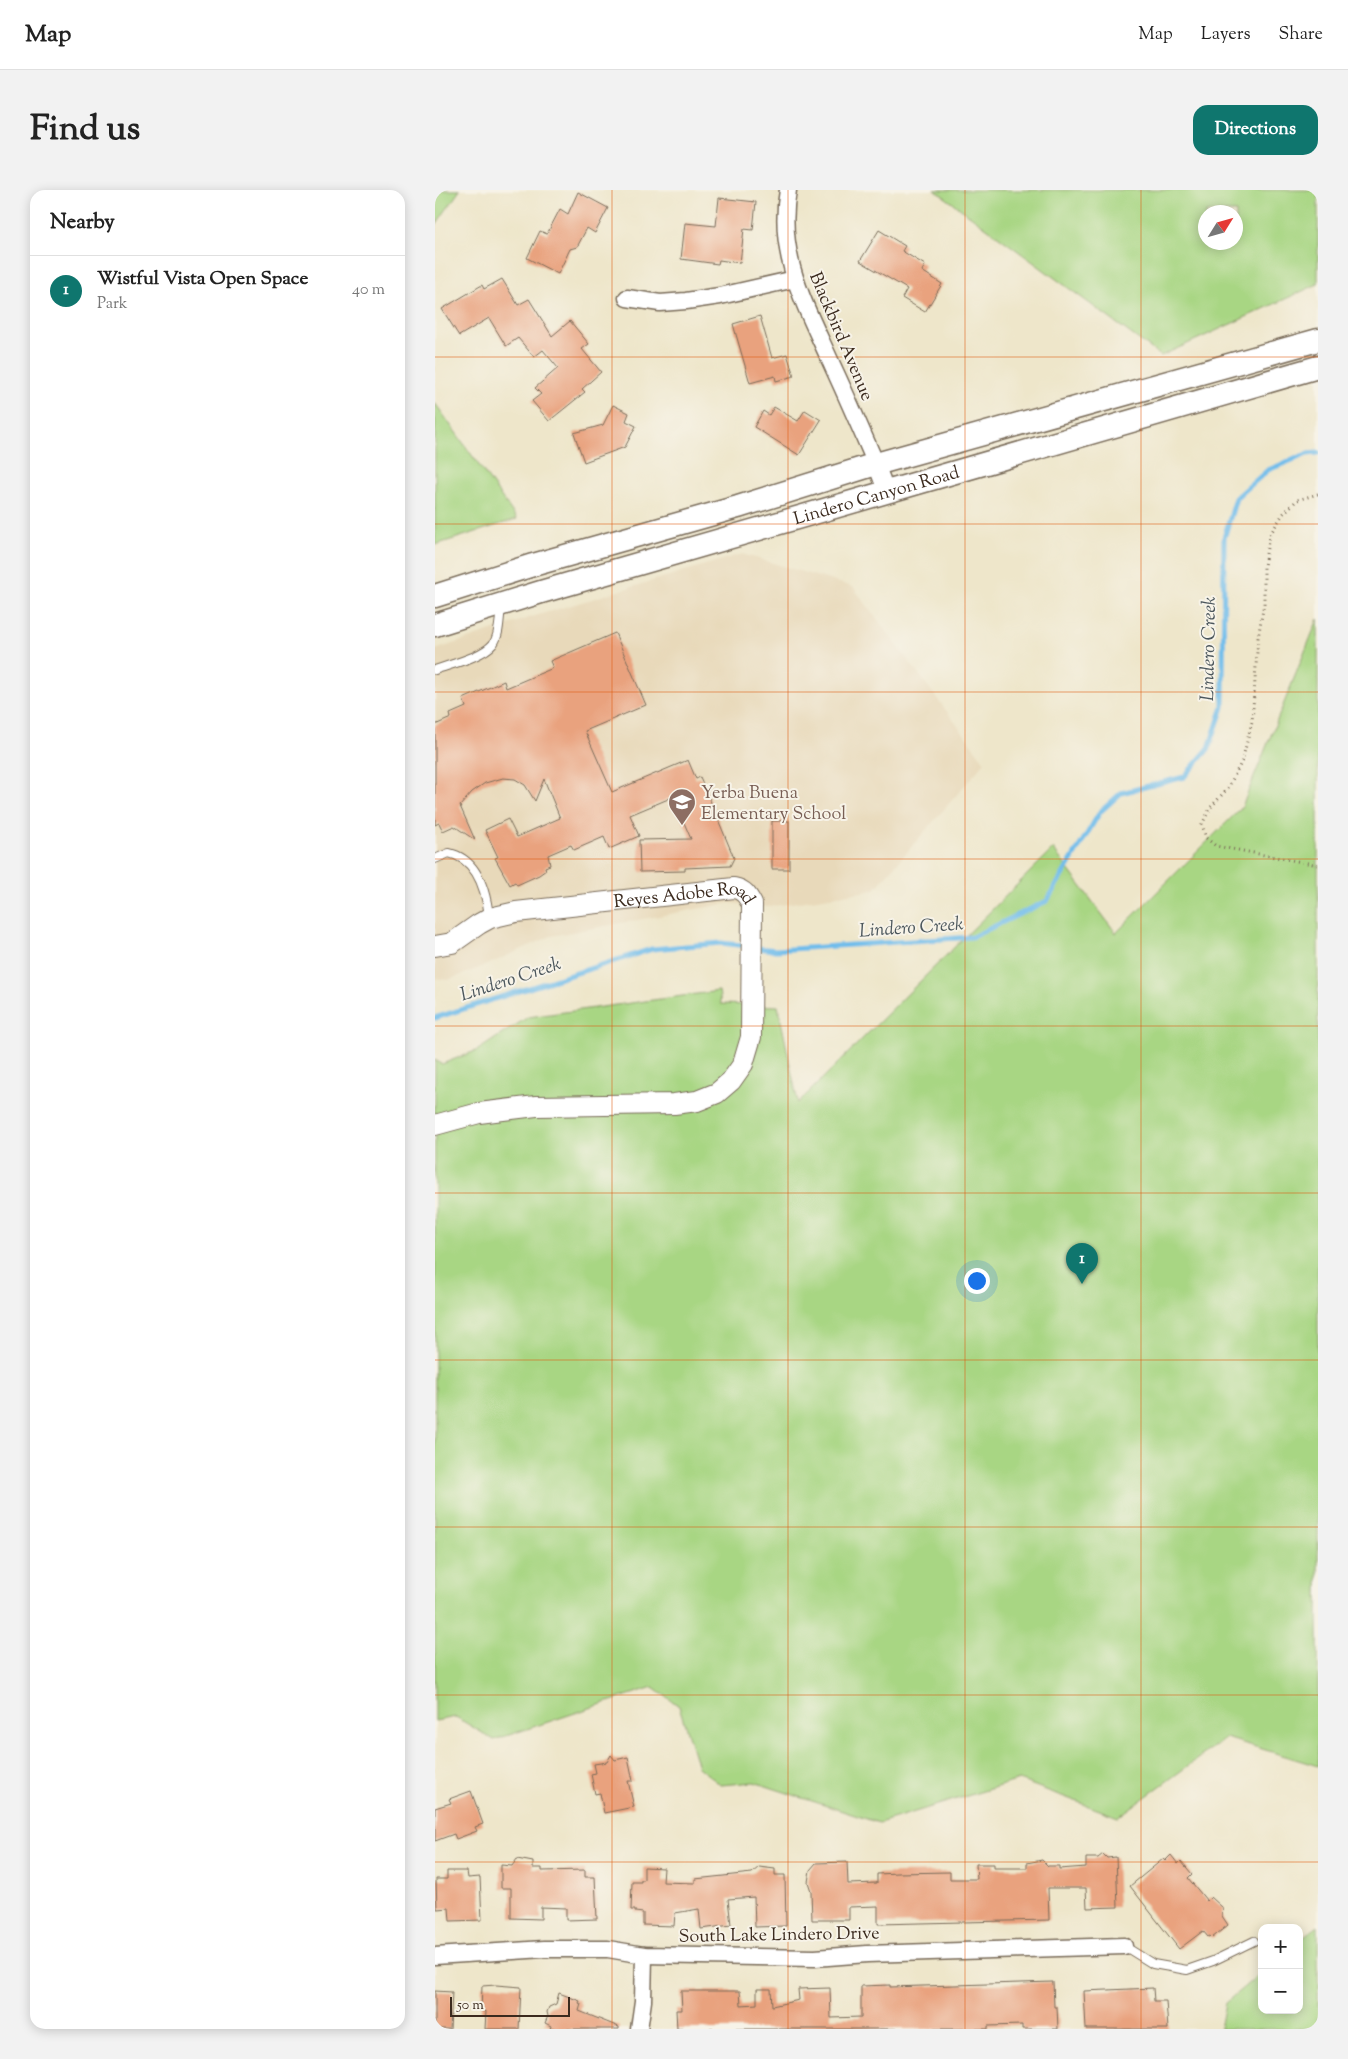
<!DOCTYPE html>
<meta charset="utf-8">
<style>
body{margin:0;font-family:"Sorts Mill Goudy",serif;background:#f2f2f2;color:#222}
.controls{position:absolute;right:15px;bottom:15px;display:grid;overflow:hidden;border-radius:10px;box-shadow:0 2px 12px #0003}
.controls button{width:45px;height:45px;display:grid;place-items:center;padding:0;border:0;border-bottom:1px solid #e0e0e0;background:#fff;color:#222;font:25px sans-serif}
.compass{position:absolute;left:763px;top:15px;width:45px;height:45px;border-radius:50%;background:#fff;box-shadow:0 2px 12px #0003;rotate:53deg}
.scale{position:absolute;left:15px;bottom:12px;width:120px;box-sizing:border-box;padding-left:5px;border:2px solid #3b2a1e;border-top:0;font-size:14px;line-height:18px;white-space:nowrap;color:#3b2a1e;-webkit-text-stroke:4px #f7f3e8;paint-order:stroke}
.you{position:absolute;left:541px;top:1090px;width:18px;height:18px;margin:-12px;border:4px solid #fff;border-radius:50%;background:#1a73e8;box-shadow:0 0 0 8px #1a73e833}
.badge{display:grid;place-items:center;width:32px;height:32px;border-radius:50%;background:#0f766e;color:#fff;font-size:16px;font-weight:700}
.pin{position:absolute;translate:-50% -41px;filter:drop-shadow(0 1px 2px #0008)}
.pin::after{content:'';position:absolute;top:26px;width:18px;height:15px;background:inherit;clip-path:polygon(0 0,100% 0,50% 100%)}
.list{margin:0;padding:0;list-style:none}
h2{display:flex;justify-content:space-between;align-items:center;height:65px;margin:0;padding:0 20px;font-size:21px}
h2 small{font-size:16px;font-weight:400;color:#767676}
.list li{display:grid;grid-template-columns:32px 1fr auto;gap:15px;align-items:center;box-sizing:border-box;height:70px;padding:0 20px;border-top:1px solid #e0e0e0}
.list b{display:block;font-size:19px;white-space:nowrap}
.list p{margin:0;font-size:16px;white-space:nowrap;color:#767676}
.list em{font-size:16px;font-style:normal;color:#767676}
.map{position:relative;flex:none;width:883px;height:1839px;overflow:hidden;border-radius:15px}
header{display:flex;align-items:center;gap:30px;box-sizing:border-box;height:70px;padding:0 25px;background:#fff;border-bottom:1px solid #e0e0e0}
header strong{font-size:24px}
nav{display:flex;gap:28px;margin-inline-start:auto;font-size:18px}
.intro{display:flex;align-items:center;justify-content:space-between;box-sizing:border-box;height:120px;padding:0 30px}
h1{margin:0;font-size:35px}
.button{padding:12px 22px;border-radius:15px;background:#0f766e;color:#fff;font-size:18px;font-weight:700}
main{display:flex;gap:30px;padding:0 30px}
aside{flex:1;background:#fff;border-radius:15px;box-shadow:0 2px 12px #0003}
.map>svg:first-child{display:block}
.built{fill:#e8d9ba}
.green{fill:#a8d683;stroke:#728050;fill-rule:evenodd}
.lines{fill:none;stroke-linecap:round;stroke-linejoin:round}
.stream{stroke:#71bdeb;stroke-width:5}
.building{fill:#e9a27e}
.service-casing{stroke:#7a6c5a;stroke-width:10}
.minor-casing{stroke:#7a6c5a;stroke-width:19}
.tertiary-casing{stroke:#7a6c5a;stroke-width:22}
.secondary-casing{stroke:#7a6c5a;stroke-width:25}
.path{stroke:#7a6c5a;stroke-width:3;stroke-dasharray:1 4;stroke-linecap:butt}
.service{stroke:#fff;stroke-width:8}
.minor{stroke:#fff;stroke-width:16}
.tertiary{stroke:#fff;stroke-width:20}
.secondary{stroke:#fff;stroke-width:22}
.grid{fill:none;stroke:#df570d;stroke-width:1;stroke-opacity:0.55}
.labels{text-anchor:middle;stroke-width:4;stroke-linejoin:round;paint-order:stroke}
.street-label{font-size:18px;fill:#3b2a1e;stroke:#f7f3e8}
.education-label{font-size:18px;fill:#785e54;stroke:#f7f3e8;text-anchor:start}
.water-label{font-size:19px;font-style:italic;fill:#4b565c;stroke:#f7f3e8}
</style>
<header>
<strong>Map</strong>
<nav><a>Map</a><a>Layers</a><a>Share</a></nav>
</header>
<div class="intro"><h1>Find us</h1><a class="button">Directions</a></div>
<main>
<aside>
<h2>Nearby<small></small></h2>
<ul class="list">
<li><span class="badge">1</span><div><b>Wistful Vista Open Space</b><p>Park</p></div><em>40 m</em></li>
</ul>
</aside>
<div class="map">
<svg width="883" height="1839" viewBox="0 0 883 1839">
<rect width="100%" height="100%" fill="#f7f3e8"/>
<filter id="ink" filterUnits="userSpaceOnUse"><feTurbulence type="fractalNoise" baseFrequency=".02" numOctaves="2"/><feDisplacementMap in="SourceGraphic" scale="10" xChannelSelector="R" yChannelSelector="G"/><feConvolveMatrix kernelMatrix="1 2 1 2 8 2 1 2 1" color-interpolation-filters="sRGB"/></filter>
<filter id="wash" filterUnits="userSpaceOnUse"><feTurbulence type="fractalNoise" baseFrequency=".0096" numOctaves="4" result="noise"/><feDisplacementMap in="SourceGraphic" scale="20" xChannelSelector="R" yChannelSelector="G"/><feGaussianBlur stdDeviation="1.12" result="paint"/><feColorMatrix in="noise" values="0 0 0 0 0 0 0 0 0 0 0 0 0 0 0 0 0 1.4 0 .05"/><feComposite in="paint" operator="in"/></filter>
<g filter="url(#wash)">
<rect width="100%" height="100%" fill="#eee6ca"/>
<path class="built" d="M 307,364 L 418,397 L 550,572 L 439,700 L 332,717 L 294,713 L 116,746 L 52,775 L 13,790 L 0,788 L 0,460 L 100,426 Z"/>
<g class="green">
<path d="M 0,0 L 25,0 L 0,36 Z"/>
<path d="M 500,0 L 883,0 L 883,94 L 726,166 ZM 771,22 L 801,22 L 801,52 L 771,52 Z"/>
<path d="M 0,213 L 82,329 L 0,355 Z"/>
<path d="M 883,429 L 883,1576 L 791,1548 L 683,1627 L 584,1590 L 444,1633 L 319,1592 L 286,1595 L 263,1577 L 244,1516 L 218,1497 L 59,1550 L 21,1527 L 0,1531 L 0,870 L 7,874 L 43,860 L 93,827 L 284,801 L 286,814 L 343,816 L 363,913 L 618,659 L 681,743 L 807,617 Z"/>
<path d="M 883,1736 L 883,1839 L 785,1839 L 790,1813 L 827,1782 L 827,1820 L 864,1820 L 864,1751 Z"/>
</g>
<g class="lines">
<g class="stream">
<path d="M 322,758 L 341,760 L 537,747 L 612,711 L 665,622 L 686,603 L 749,587 L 774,558 L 788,517 L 789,348 L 801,308 L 833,280 L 872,264 L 883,263"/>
<path d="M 0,828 L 217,759 L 286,753 L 313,756"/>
</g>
</g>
<g id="blocks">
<g class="building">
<path d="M 143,2 L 173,18 L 160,43 L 152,38 L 142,57 L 135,59 L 123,84 L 92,68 L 105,41 L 112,44 L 125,19 L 133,24 Z"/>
<path d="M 284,8 L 321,12 L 318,40 L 309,39 L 305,73 L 284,70 L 283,74 L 246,69 L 250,33 L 281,36 Z"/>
<path d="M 444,40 L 470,56 L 467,61 L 490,75 L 487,81 L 507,94 L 490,122 L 467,108 L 472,99 L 425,71 Z"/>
<path d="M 67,89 L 83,115 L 94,109 L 117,146 L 135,131 L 154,154 L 147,159 L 166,182 L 147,199 L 150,202 L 114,231 L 97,211 L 106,204 L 100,198 L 123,178 L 108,160 L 99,167 L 83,148 L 71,156 L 54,128 L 24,146 L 7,119 L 47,95 L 49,99 Z"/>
<path d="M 325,126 L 337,168 L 352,164 L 359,186 L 341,191 L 340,186 L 315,193 L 298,134 Z"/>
<path d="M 178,215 L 194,223 L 191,231 L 201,236 L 190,257 L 149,272 L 139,243 L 168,235 Z"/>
<path d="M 339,217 L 363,231 L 370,220 L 386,230 L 364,265 L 319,237 L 328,221 L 334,225 Z"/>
<path d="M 180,443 L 211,515 L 150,541 L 177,602 L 253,570 L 261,589 L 265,587 L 270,598 L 299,668 L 295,676 L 250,678 L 250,681 L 205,682 L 204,650 L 256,649 L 238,607 L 195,625 L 204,646 L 174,659 L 169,647 L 139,660 L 136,655 L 113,665 L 115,675 L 110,677 L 111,680 L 104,685 L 82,695 L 80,692 L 75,695 L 60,668 L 63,667 L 50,640 L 73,629 L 82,647 L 125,628 L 109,589 L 100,611 L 90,595 L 80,589 L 68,588 L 50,593 L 37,602 L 25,616 L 40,650 L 19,636 L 8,641 L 4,633 L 0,635 L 0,535 L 16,528 L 15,524 L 31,517 L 28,509 L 69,491 L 71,498 L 118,478 L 115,471 Z"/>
<rect x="337" y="631" width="17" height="48"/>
<path d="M 176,1565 L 180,1570 L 193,1567 L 198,1591 L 193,1591 L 199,1617 L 169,1623 L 165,1603 L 160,1604 L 156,1584 L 161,1583 L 159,1574 L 172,1572 Z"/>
<path d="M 36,1601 L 48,1634 L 40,1637 L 42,1641 L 21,1649 L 19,1644 L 0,1651 L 0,1618 L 16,1613 L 14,1609 Z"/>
<path d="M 668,1664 L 672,1668 L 681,1667 L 683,1717 L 652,1718 L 651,1698 L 613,1698 L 614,1730 L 443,1734 L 443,1716 L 414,1717 L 414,1730 L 377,1730 L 376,1701 L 373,1692 L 375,1680 L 381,1673 L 412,1672 L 413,1694 L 442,1693 L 442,1684 L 463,1683 L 515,1682 L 515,1689 L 542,1689 L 541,1674 L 559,1674 L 559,1678 L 592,1678 L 592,1673 L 607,1670 L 613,1676 L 624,1676 L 624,1679 L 651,1677 L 651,1668 L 663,1668 Z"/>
<path d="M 736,1665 L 743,1674 L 746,1671 L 757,1684 L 753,1688 L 772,1711 L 776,1707 L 788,1718 L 787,1726 L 793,1735 L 777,1748 L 775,1746 L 773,1747 L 768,1741 L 744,1759 L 695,1696 L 728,1669 L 730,1671 Z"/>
<path d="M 82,1669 L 98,1672 L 98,1678 L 107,1678 L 107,1681 L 150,1680 L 150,1687 L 160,1687 L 162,1729 L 131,1730 L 131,1718 L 106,1717 L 106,1729 L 76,1728 L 76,1698 L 66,1698 L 66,1675 L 77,1676 Z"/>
<path d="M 209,1677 L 229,1678 L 228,1692 L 260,1693 L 260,1689 L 317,1683 L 324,1677 L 340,1679 L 340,1685 L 350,1685 L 351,1736 L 320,1737 L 319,1707 L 293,1709 L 296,1735 L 266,1739 L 264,1719 L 240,1723 L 239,1736 L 208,1735 L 208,1723 L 200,1722 L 200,1720 L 196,1720 L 197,1692 L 206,1692 L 206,1690 L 209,1690 Z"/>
<path d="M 12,1681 L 32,1681 L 33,1688 L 45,1687 L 47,1730 L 15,1731 L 14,1718 L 2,1719 L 1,1689 L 12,1689 Z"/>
<path d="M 618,1792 L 619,1817 L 622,1817 L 623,1839 L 587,1839 L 587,1835 L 553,1836 L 553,1839 L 242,1839 L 241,1820 L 247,1820 L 246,1801 L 305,1801 L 306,1815 L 322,1814 L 322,1799 L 336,1799 L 337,1816 L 364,1810 L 363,1799 L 395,1798 L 396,1828 L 426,1827 L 426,1796 L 455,1795 L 455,1797 Z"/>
<path d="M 61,1795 L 86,1797 L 84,1839 L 50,1839 L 51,1821 L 46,1821 L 47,1796 Z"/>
<path d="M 718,1798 L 719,1811 L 731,1811 L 733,1839 L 651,1839 L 649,1801 Z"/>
<path d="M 0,1801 L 17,1802 L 15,1839 L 0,1839 Z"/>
<path d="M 124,1803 L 145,1811 L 144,1813 L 146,1814 L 144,1821 L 184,1837 L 184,1839 L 115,1839 L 116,1836 L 110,1833 L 113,1826 L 112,1822 L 114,1817 L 121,1814 Z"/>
</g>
</g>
</g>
<g filter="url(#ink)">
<use href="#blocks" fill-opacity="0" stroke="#7a6c5a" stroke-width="1"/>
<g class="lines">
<g class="service-casing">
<g id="service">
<path d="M 0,480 C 16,474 47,467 58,454 C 65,445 64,429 66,419"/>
<path d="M 0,669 L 14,663 C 42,669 51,701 54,726"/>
<path d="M 689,1756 L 718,1774 L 752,1780 L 778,1771 L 819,1751"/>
</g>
</g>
<g class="minor-casing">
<g id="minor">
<path d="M 353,0 C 341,67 372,118 398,177 C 413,209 427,242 441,274 L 452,303"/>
<path d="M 192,108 L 225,113 L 251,111 L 285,106 L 360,89"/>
<path d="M 0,1766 L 109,1759 L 173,1759 L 209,1765 L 380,1768 L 432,1764 L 689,1756"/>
<path d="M 204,1839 L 208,1811 L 209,1765"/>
</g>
</g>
<g class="tertiary-casing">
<g id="tertiary">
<path id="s1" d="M 0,756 L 17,753 L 44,734 L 55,728 L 81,722 L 299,698 C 309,700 312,705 317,714 L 316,847 L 308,874 L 296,891 L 282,903 L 262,911 L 239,914 L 101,916 L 44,923 L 0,935"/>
</g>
</g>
<g class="secondary-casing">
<g id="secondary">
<path d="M 0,406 L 98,375 L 303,317 L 441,274 L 883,150"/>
<path id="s2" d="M 0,435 L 106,402 L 883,177"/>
</g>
</g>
<path class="path" d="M 883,304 L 862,310 L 848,324 L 834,346 L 829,376 L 829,413 L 823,448 L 817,532 L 807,571 L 793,598 L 776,617 L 767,634 L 771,648 L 781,656 L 883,675"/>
<use href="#service" class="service"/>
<use href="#minor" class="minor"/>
<use href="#tertiary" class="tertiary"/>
<use href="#secondary" class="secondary"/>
</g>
</g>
<path class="grid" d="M 177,0 L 177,1839M 353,0 L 353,1839M 530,0 L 530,1839M 706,0 L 706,1839M 0,167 L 883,167M 0,334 L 883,334M 0,502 L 883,502M 0,669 L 883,669M 0,836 L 883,836M 0,1003 L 883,1003M 0,1170 L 883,1170M 0,1337 L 883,1337M 0,1505 L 883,1505M 0,1672 L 883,1672"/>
<defs>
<g id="school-pin" transform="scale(1.4375)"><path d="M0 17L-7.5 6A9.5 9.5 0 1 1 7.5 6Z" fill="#8d6e63" stroke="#f7f3e8"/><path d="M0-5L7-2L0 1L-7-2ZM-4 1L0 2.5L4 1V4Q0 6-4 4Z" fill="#fff"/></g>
</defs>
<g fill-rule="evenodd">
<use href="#school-pin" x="247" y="612"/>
</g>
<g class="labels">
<g class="street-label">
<text transform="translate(407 146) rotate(67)" y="6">Blackbird Avenue</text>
<text dy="6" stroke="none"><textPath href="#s2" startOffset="460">Lindero Canyon Road</textPath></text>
<text dy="6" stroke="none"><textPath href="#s1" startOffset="260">Reyes Adobe Road</textPath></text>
<text transform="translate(344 1744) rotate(-1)" y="6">South Lake Lindero Drive</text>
</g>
<g class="education-label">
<text x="266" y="608">Yerba Buena<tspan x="266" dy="21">Elementary School</tspan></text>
</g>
<g class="water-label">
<text transform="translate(772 459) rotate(-89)" y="7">Lindero Creek</text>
<text transform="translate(476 736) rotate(-4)" y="7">Lindero Creek</text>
<text transform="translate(75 788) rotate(-18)" y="7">Lindero Creek</text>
</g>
</g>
</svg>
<div class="controls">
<button>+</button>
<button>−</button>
</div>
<svg class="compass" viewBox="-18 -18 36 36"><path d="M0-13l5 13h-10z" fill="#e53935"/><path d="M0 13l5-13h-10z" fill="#767676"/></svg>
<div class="scale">50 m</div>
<div class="you"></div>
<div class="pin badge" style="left:647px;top:1094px">1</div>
</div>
</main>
